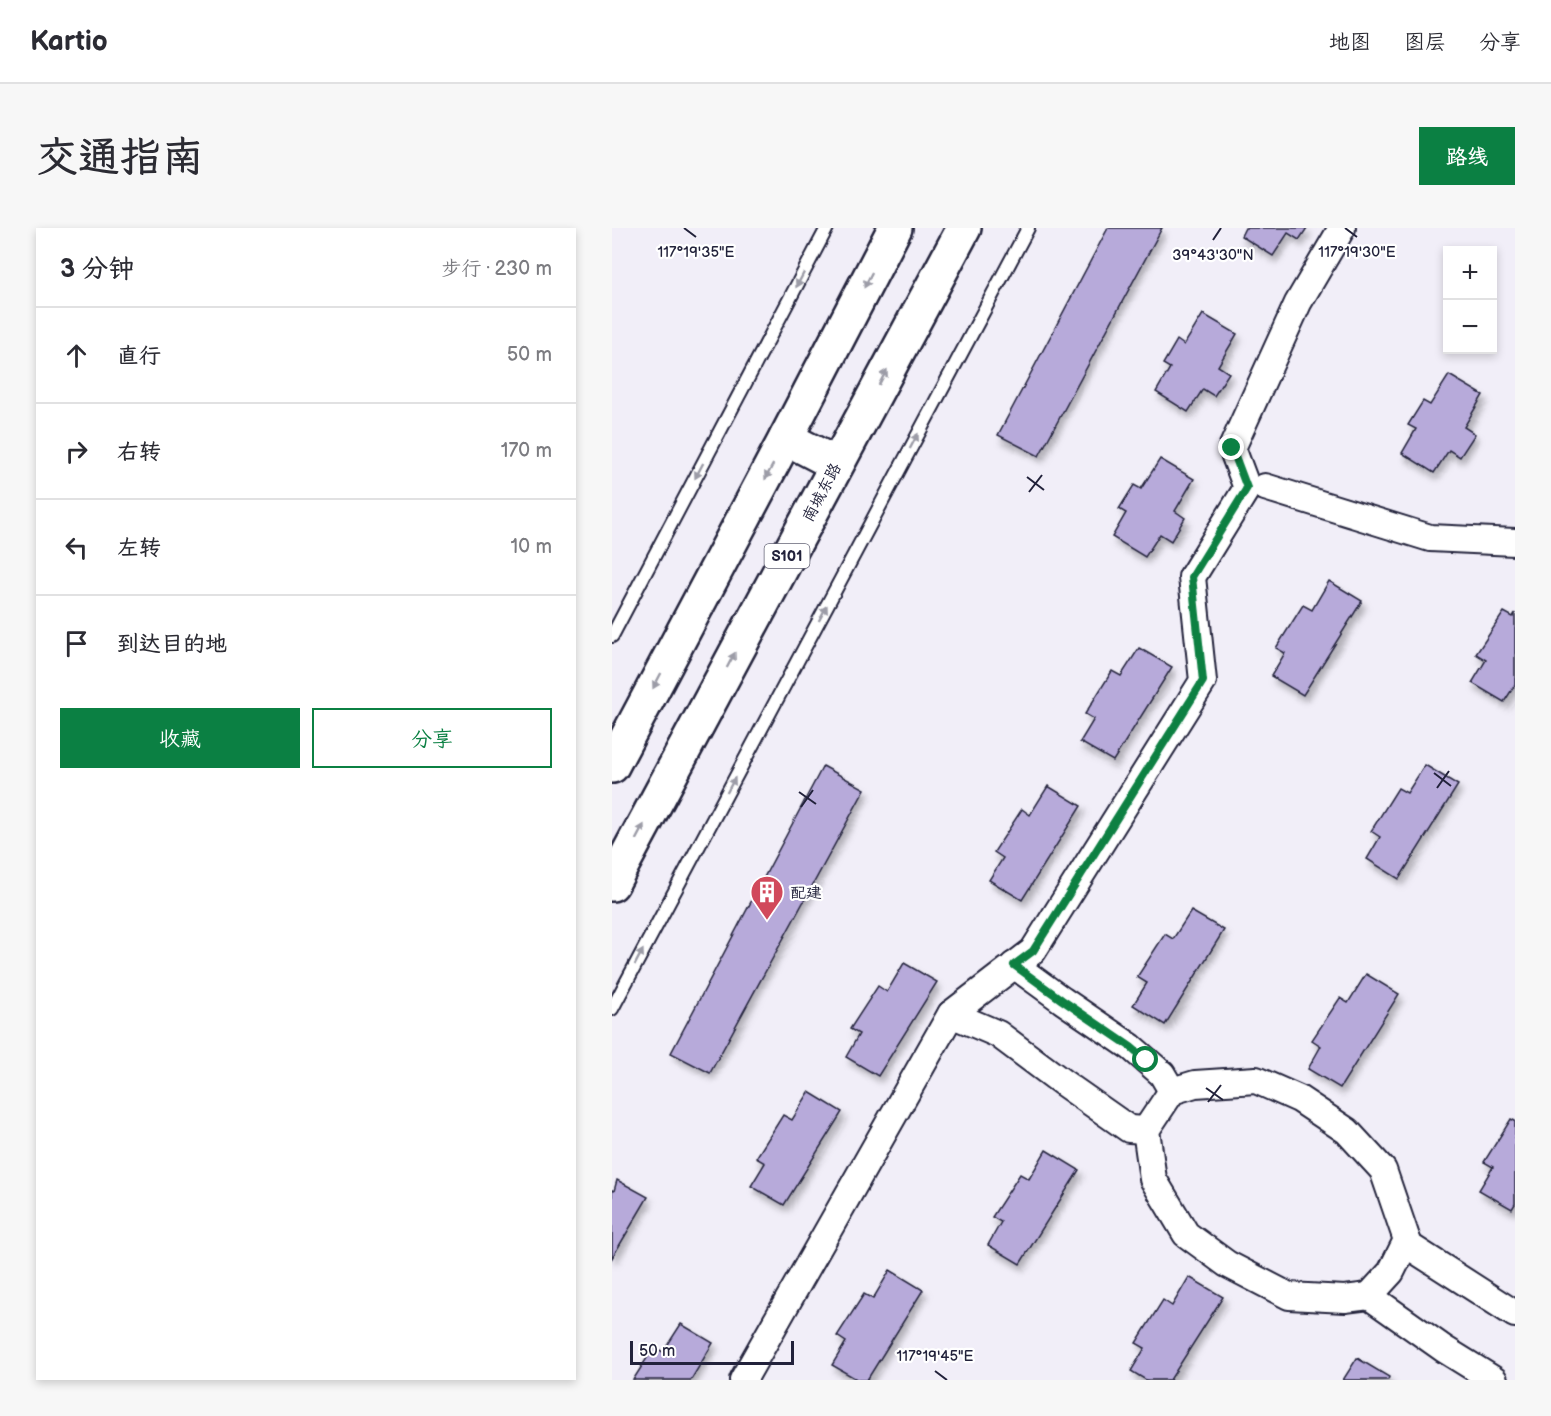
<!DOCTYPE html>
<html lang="zh">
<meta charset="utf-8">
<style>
body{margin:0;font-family:"Balsamiq Sans","LXGW WenKai TC",sans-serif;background:#f7f7f7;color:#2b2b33}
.controls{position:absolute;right:18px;top:18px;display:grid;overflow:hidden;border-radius:0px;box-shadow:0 3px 9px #0003}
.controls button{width:54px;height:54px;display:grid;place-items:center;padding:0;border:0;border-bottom:2px solid #e1e1e2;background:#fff;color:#2b2b33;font:30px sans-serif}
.scale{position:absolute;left:18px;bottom:15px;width:164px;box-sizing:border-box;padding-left:6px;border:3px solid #22223b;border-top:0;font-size:16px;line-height:21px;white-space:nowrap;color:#22223b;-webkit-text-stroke:4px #fff;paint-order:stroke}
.stop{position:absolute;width:18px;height:18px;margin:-14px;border:4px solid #0b8043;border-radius:50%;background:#fff}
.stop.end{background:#0b8043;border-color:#fff;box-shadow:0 2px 6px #0008}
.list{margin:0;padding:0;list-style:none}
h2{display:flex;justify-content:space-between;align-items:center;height:78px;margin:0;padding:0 24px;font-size:26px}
h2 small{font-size:20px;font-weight:400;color:#7c7c81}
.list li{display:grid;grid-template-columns:39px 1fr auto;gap:18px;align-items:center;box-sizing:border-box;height:96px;padding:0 24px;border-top:2px solid #e1e1e2}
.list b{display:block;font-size:22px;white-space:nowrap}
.list em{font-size:20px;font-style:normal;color:#7c7c81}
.actions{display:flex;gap:12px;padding:18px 24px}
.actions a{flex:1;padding:14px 0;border:2px solid #0b8043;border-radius:0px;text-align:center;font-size:21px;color:#0b8043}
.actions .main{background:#0b8043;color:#fff}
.icon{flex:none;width:33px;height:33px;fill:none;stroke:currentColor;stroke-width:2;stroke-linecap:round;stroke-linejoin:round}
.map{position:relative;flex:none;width:903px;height:1152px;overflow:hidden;border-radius:0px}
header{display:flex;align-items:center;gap:36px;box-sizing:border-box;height:84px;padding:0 30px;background:#fff;border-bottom:2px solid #e1e1e2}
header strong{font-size:28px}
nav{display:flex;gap:33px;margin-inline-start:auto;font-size:21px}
.intro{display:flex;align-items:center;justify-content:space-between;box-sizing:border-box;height:144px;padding:0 36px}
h1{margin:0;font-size:42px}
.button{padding:15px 27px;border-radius:0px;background:#0b8043;color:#fff;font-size:21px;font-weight:700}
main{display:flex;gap:36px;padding:0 36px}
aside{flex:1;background:#fff;border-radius:0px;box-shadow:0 3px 9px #0003}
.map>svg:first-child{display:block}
.building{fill:#b7aada;stroke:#22223b;stroke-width:1.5;filter:url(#shadow)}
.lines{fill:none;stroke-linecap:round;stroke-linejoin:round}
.lane-casing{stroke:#22223b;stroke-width:16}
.street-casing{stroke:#22223b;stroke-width:30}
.primary-casing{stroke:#22223b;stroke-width:38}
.lane{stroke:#fff;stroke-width:12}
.street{stroke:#fff;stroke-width:26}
.primary{stroke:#fff;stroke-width:33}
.oneway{fill:#9c9ca7}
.route{stroke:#0b8043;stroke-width:8}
.ticks{fill:none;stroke:#22223b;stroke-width:2}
.labels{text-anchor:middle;stroke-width:4.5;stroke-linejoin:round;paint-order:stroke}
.shield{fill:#fff;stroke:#646476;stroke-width:1.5}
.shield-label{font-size:15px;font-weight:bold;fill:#22223b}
.street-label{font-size:16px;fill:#22223b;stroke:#fff}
.poi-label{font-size:16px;fill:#22223b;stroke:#fff;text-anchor:start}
.ticks-label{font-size:15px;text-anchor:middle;fill:#22223b;stroke:#fff;stroke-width:4.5;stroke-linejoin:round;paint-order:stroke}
</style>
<header>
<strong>Kartio</strong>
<nav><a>地图</a><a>图层</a><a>分享</a></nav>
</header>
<div class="intro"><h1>交通指南</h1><a class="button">路线</a></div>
<main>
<aside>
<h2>3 分钟<small>步行 · 230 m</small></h2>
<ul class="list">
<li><svg class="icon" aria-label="ahead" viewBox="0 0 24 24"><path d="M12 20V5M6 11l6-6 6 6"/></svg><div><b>直行</b></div><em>50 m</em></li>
<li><svg class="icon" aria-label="right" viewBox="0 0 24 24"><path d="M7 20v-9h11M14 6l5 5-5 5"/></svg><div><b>右转</b></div><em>170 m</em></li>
<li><svg class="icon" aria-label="left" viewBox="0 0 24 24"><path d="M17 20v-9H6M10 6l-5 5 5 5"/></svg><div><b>左转</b></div><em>10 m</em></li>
<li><svg class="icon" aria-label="arrive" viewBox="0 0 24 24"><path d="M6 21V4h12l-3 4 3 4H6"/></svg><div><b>到达目的地</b></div></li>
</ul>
<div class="actions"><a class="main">收藏</a><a>分享</a></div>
</aside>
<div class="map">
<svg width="903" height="1152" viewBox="0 0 903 1152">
<defs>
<filter id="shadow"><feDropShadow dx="3.5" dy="6" stdDeviation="3" flood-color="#0004"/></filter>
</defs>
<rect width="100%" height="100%" fill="#f1eef8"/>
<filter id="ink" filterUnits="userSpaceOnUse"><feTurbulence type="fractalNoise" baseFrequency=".0167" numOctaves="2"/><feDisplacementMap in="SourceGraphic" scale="12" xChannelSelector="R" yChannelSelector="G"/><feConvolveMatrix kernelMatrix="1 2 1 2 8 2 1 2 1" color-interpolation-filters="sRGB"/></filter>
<g filter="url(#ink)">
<g class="building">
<path d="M 496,0 L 550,0 L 427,228 L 386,207 Z"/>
<path d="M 633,0 L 695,0 L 687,12 L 676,5 L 661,28 L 629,8 Z"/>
<path d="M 591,86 L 625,106 L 606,138 L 617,145 L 602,168 L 591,161 L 576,184 L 544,164 L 558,140 L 551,136 L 565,112 L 572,117 Z"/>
<path d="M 837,147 L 871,167 L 852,199 L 863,206 L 848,229 L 837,222 L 822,245 L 790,225 L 804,201 L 796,197 L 811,173 L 818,177 Z"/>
<path d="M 548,231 L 582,251 L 563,283 L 573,290 L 559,313 L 548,306 L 533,329 L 500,309 L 514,285 L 507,281 L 522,257 L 529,261 Z"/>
<path d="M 717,353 L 750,373 L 691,467 L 659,448 L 673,425 L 664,420 L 691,377 L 700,382 Z"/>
<path d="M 892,384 L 901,389 L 903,385 L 903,457 L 892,474 L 860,455 L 874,432 L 864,426 Z"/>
<path d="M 527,420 L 560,439 L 501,533 L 468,514 L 482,491 L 473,486 L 500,443 L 509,448 Z"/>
<path d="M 813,537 L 846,557 L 787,651 L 755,631 L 768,609 L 759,603 L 786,560 L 795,565 Z"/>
<path d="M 211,538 L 253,561 L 98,845 L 59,825 Z"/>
<path d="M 436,558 L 469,578 L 410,672 L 377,652 L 391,630 L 382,624 L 410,581 L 418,587 Z"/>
<path d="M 579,683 L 612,702 L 553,797 L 521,777 L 535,755 L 525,749 L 553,706 L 561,711 Z"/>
<path d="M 292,735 L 325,754 L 266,848 L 234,829 L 247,806 L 238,801 L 266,758 L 275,764 Z"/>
<path d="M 754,746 L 787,766 L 728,860 L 696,841 L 709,818 L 700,812 L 728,770 L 736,775 Z"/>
<path d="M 197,864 L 230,884 L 172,977 L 139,958 L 153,935 L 144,930 L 171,887 L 180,892 Z"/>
<path d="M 899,891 L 903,893 L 903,976 L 900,981 L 867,962 L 881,939 L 872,934 Z"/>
<path d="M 434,922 L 467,942 L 408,1036 L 376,1017 L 389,994 L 380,989 L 408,946 L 417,951 Z"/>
<path d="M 5,952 L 36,969 L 0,1030 L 0,962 L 2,963 Z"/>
<path d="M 278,1042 L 311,1062 L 255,1152 L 246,1152 L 220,1137 L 234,1114 L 225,1108 L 252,1066 L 261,1071 Z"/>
<path d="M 577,1049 L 611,1069 L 558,1152 L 534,1152 L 519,1143 L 533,1120 L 524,1115 L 551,1072 L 560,1078 Z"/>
<path d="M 69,1096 L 101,1115 L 79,1152 L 21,1152 L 42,1119 L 51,1124 Z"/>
<path d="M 745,1130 L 777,1149 L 776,1152 L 731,1152 Z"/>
</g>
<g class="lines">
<g class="lane-casing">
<g id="lane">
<path d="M 0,408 L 215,0"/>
<path d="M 0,781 L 416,0"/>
</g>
</g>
<g class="street-casing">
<g id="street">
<path d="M 653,259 L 818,310 L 903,314"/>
<path d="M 402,737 L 450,772 L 519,819 L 550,846 L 560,863"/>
<path d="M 339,786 L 386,806 L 450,854 L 517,901 L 534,902"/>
<path d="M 757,1068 L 779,1044 L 795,1012"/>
<path d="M 131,1152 L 339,786 L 421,723 L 591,453 L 580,349 L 635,260 L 620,220 L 686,75 L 730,0"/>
<path d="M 882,1152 L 832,1121 L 757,1068 L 733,1071 L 677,1068 L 615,1036 L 574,1006 L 541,951 L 534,902 L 560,863 L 583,856 L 644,852 L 687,871 L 735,903 L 771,942 L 797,1018 L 903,1086"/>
</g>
</g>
<g class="primary-casing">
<g id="primary">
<path d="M 174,210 L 224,236"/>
<path d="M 0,538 L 174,210 L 283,0"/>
<path d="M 0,656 L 352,0"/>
</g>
</g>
<use href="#lane" class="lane"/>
<use href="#street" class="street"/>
<use href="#primary" class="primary"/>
</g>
<defs><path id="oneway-solid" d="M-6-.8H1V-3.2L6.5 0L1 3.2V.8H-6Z" transform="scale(1.5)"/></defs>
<g class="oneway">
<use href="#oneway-solid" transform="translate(188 52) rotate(118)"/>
<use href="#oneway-solid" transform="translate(256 52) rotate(117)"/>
<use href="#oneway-solid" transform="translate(271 149) rotate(-62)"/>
<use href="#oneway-solid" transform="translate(302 213) rotate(-62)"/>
<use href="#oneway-solid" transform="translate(87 243) rotate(118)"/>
<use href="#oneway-solid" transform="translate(157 244) rotate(118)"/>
<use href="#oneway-solid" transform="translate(211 385) rotate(-62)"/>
<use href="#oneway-solid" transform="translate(119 432) rotate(-62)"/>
<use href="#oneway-solid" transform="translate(45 453) rotate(118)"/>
<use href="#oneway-solid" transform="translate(119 557) rotate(-62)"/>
<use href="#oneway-solid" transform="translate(28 604) rotate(-62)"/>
<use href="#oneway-solid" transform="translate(27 729) rotate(-62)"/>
</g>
</g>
<g class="lines" filter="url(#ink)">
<path class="route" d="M 534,832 L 519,819 L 450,772 L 402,737 L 421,723 L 591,453 L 580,349 L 635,260 L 620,220"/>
</g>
<path class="ticks" d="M 72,0 L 84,9M 733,0 L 745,9M 601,12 L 609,0M 415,249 L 432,262M 417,264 L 430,247M 822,545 L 839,558M 825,560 L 837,543M 187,564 L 204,576M 189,579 L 201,562M 594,860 L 611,872M 596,874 L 609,857M 323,1143 L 335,1152"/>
<defs>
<g id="building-pin" transform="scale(1.725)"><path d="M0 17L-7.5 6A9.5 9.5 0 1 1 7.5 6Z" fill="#d1495b" stroke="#fff"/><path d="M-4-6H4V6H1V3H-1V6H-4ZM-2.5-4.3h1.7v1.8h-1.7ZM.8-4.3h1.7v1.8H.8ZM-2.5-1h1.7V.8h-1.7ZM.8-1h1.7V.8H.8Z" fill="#fff"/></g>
</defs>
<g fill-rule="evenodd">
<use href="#building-pin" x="155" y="664"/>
</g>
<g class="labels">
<rect class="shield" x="152.5" y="316" width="45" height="24" rx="4.5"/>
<g class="shield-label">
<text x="175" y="333">S101</text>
</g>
<g class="street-label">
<text transform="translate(209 264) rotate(-62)" y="6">南城东路</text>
</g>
<g class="poi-label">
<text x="178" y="670">配建</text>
</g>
</g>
<g class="ticks-label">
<text x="84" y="29">117°19'35"E</text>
<text x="745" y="29">117°19'30"E</text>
<text x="601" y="32">39°43'30"N</text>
<text x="323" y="1133">117°19'45"E</text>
</g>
</svg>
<div class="controls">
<button>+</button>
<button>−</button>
</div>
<div class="scale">50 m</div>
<div class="stop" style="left:534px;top:832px"></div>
<div class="stop end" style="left:620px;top:220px"></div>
</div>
</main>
